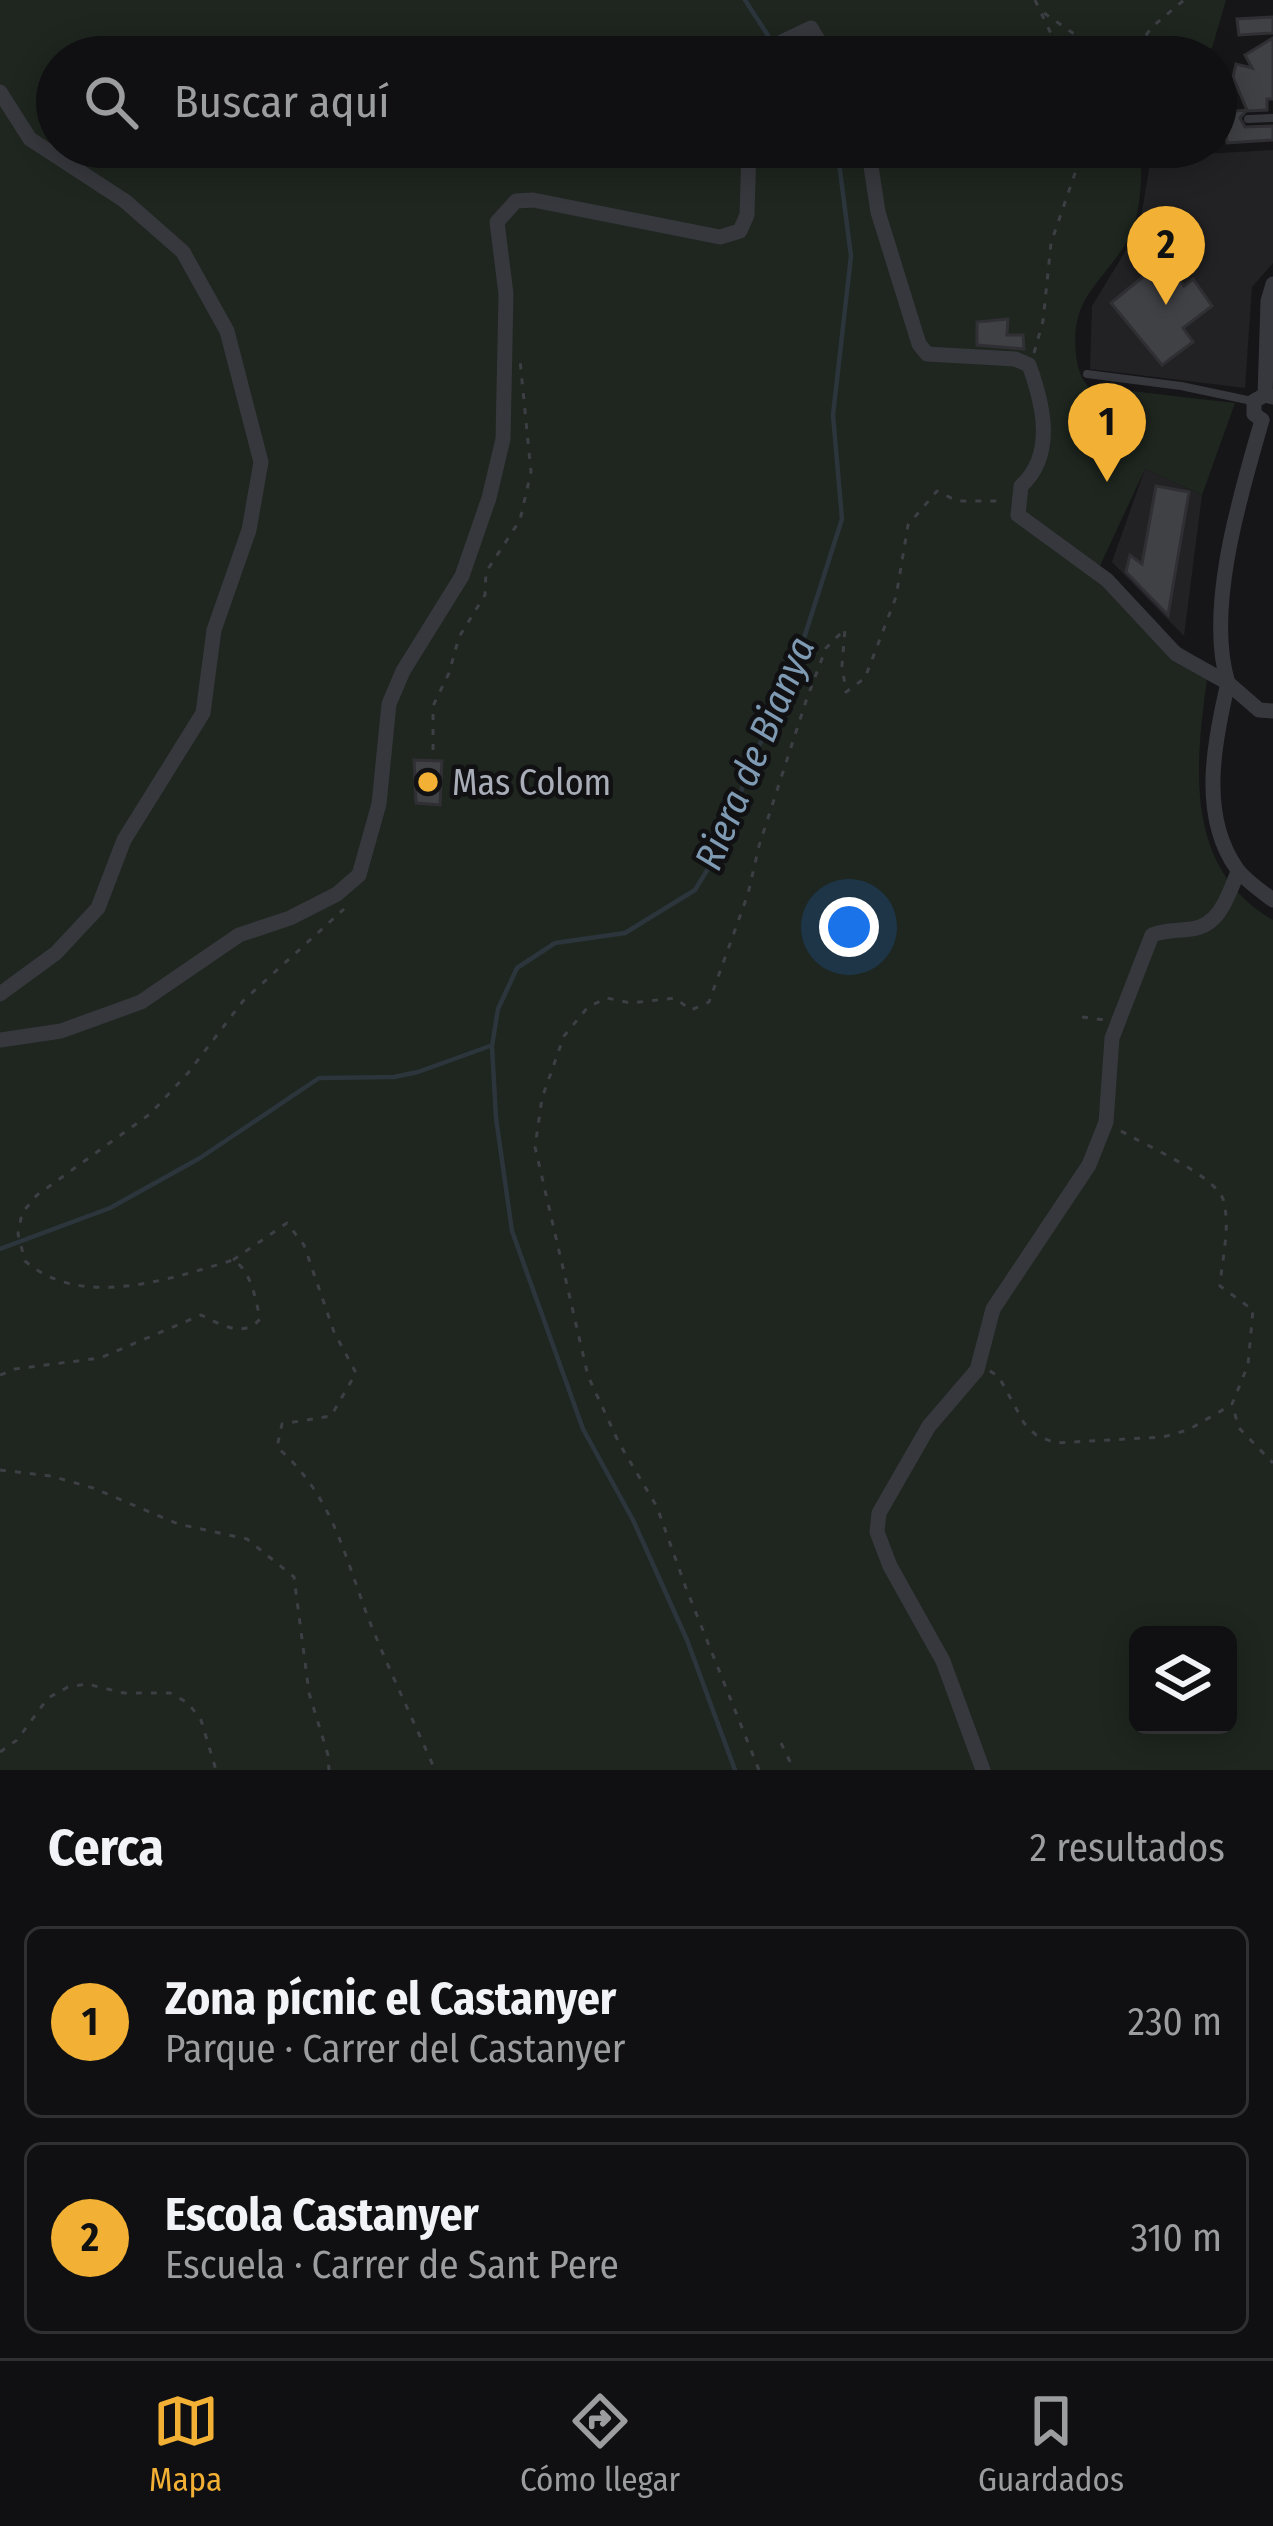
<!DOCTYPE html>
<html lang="es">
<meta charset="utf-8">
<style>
body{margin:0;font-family:"Fira Sans Condensed",sans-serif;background:#19191b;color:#f1f3f6}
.controls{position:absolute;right:36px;bottom:36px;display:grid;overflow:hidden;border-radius:18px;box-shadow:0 6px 30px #0003}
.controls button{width:108px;height:108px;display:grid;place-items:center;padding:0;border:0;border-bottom:3px solid #303032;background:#101012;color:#f1f3f6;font:60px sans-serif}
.you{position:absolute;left:849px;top:927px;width:42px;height:42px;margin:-30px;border:9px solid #fff;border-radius:50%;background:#1a73e8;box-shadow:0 0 0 18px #1a73e833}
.badge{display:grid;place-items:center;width:78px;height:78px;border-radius:50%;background:#f2b134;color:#111;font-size:39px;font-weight:700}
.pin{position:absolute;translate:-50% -99px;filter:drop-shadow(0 3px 6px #0008)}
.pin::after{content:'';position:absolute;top:63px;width:42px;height:36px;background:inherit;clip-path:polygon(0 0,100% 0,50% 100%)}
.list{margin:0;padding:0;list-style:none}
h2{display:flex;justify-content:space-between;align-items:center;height:156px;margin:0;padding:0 48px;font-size:51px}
h2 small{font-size:39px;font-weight:400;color:#9c9d9f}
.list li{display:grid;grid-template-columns:78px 1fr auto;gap:36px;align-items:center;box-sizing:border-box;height:192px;margin:0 24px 24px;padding:0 24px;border:3px solid #303032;border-radius:18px}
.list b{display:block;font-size:45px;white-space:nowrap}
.list p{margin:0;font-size:39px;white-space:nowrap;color:#9c9d9f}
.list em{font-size:39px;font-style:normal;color:#9c9d9f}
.icon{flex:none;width:66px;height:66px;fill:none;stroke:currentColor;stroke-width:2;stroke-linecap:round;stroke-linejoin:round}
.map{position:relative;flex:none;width:1273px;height:1770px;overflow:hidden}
.search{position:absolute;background:#101012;box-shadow:0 6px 30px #0003;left:36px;right:36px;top:36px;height:132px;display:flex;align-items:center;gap:30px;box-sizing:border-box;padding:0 42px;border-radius:66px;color:#9c9d9f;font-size:45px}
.sheet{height:588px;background:#101012}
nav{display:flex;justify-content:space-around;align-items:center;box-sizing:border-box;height:168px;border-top:3px solid #303032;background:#101012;font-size:33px;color:#9c9d9f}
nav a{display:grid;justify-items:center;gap:6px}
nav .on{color:#f2b134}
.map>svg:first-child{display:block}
.built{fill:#222225}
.green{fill:#1e261f;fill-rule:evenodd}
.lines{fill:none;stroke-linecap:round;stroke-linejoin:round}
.stream{stroke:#2c353c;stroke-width:4.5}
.building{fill:#404145;stroke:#303034;stroke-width:3}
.path{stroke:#3d3f44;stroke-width:3;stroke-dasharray:6 9;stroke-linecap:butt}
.lane{stroke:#37383d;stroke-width:8}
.street{stroke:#37383d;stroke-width:15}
.poi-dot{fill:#f2b134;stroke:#111113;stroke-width:4.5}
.labels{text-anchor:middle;stroke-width:9;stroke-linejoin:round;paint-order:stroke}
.poi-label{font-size:36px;fill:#a8adb8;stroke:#111113;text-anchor:start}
.water-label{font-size:39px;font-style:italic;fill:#7f9bb3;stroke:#111113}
</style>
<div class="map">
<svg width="1273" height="1770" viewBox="0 0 1273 1770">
<rect width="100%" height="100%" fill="#161618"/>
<g class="built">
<path d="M 1273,150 L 1273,263 L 1252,287 L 1245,388 L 1090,369 L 1092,306 L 1139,229 L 1151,157 Z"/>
<path d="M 1145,469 L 1202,495 L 1184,636 L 1112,562 Z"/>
</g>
<path class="green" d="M 0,0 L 1226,0 L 1212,48 L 1148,57 L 57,57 L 57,147 L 1140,147 C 1143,173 1141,217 1128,240 C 1101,285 1070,297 1076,354 C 1078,370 1080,376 1089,388 L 1084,412 L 1089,436 L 1105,388 L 1235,403 L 1202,495 L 1145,469 L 1099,568 L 1171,641 L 1209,665 C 1196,758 1180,866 1273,920 L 1273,1770 L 0,1770 ZM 1138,1635 L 1228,1635 L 1228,1725 L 1138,1725 Z"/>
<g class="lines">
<g class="stream">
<path d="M 745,0 L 782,57"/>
<path d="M 0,1249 L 110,1208 L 200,1158 L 319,1078 L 394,1077 L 418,1072 L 490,1046"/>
<path d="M 735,1770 L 687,1640 L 633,1520 L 583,1429 L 512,1231 L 496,1118 L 492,1046 L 498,1009 L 517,968 L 555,943 L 625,933 L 695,890 L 725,841 L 752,757 L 782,707 L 842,519 L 833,415 L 851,256 L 837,147"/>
</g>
</g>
<g class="building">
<path d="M 1273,17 L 1273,33 L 1239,35 L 1237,19 Z"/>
<path d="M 1273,38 L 1273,99 L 1267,99 L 1267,110 L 1246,111 L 1240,118 L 1245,127 L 1273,126 L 1273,140 L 1227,143 L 1225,112 L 1247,110 L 1233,77 L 1236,64 L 1252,68 L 1245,55 Z"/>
<path d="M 1150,271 L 1156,279 L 1164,273 L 1168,278 L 1175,273 L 1184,286 L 1193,279 L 1212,306 L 1183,328 L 1193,342 L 1162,365 L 1111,303 Z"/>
<path d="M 1008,319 L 1007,335 L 1023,335 L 1024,349 L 977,345 L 977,322 Z"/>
<path d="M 1156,486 L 1189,492 L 1168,615 L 1126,572 L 1130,555 L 1142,564 Z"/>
<path d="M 414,760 L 442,761 L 440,805 L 416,803 Z"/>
</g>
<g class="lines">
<g class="path">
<path d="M 1035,0 L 1062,57"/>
<path d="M 1044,13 L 1100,52 L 1138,46 L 1152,27 L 1184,0"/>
<path d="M 1034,353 L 1043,321 L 1051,243 L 1084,147"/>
<path d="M 433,750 L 433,706 L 449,673 L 459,637 L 485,595 L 486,572 L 520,520 L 531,472 L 520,360"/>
<path d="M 1082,1017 L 1104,1020"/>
<path d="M 1121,1131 C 1145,1145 1214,1175 1223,1199 C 1231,1226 1222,1258 1220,1286 L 1253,1310 L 1248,1365 L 1232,1404 L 1239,1428 L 1273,1463"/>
<path d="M 233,1260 L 287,1223 L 304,1245 L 334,1332 L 356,1373 L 331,1416 L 282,1424 L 277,1447 C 335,1498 344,1557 371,1625 C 391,1674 414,1722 435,1770"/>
<path d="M 990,1371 L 999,1377 L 1024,1423 L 1036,1435 L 1055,1443 L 1163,1437 L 1188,1430 L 1231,1405"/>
<path d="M 0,1375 L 15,1369 L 100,1358 L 201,1315 C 220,1324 243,1339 260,1319 C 256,1300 251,1270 233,1260 C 170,1279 81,1310 25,1261 L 18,1234 L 22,1213 L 37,1195 L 150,1114 L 188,1073 L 243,1001 L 344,909"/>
<path d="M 0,1470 L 51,1476 L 93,1488 L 178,1524 L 247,1539 L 294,1577 L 309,1693 L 328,1755 L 329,1770"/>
<path d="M 781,1743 L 794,1770"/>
<path d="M 0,1752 L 17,1740 L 48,1698 L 68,1687 L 87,1684 L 124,1693 L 170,1693 L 188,1703 L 201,1720 L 216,1770"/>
<path d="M 759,1770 L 686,1588 L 657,1507 L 619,1443 L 588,1376 L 535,1147 L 542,1098 L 564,1036 L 588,1007 L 607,998 L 631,1003 L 675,998 L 691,1010 L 709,1002 L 748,894 L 759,846 L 806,701 L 826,648 L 845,629 L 842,666 L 846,692 L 865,678 L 896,597 L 908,525 L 937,491 L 957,501 L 1002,501"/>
</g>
<g class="lane">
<path d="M 1248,119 L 1273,118"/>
<path d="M 1087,374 L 1181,386 L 1252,401"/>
</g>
<g class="street">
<path d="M 750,57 L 811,28 L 828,57"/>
<path d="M 0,92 L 30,139 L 125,201 L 183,252 L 227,331 L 261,462 L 249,530 L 214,630 L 203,713 L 124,840 L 98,908 L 56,953 L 0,994"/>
<path d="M 868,147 L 878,212 L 919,344 L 927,354 L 1015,359 L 1029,365 C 1044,406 1055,455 1021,486 L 1018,515 L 1107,580 L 1176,654 L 1228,683 L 1259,710 L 1273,711"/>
<path d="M 1265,395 L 1268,301 L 1273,284"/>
<path d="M 1262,420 L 1254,414 L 1254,401 L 1265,395 L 1273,397"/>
<path d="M 1228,683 C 1205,609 1241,493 1262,420"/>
<path d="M 1228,683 C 1214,742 1199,816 1237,869 C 1246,881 1261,891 1273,900"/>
<path d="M 0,1040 L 61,1031 L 141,1002 L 239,935 L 290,918 L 337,894 L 359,875 L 379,804 L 389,704 L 403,671 L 462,576 L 489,498 L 503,439 L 506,294 L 497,222 L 516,201 L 533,200 L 720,237 L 740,231 L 747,215 L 749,147"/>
<path d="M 983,1770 L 943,1661 L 890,1566 L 877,1532 L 879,1513 L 929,1426 L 977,1370 L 993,1309 L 1089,1165 L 1106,1122 L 1112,1038 L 1152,935 C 1165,930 1177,931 1191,929 C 1220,926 1228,895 1238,872"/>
</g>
</g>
<circle class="poi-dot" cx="428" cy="782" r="12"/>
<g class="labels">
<g class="poi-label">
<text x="452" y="795">Mas Colom</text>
</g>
<g class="water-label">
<text transform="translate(754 753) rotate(-67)" y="14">Riera de Bianya</text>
</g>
</g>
</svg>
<div class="controls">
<button><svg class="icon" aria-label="layers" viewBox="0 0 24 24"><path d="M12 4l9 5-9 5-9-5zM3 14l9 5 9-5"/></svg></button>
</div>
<div class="you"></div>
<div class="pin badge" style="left:1107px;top:482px">1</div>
<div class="pin badge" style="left:1166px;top:305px">2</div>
<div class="search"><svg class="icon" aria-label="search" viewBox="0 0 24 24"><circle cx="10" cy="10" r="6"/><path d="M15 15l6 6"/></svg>Buscar aquí</div>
</div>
<section class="sheet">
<h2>Cerca<small>2 resultados</small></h2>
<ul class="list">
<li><span class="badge">1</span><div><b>Zona pícnic el Castanyer</b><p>Parque · Carrer del Castanyer</p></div><em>230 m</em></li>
<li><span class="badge">2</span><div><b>Escola Castanyer</b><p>Escuela · Carrer de Sant Pere</p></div><em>310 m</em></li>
</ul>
</section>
<nav>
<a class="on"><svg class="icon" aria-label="map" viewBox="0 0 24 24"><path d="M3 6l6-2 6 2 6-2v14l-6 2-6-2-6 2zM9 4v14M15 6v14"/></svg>Mapa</a>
<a><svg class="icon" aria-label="directions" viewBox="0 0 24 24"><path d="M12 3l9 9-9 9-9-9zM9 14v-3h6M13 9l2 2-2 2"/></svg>Cómo llegar</a>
<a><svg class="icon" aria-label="saved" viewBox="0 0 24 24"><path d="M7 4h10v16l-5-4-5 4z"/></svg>Guardados</a>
</nav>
